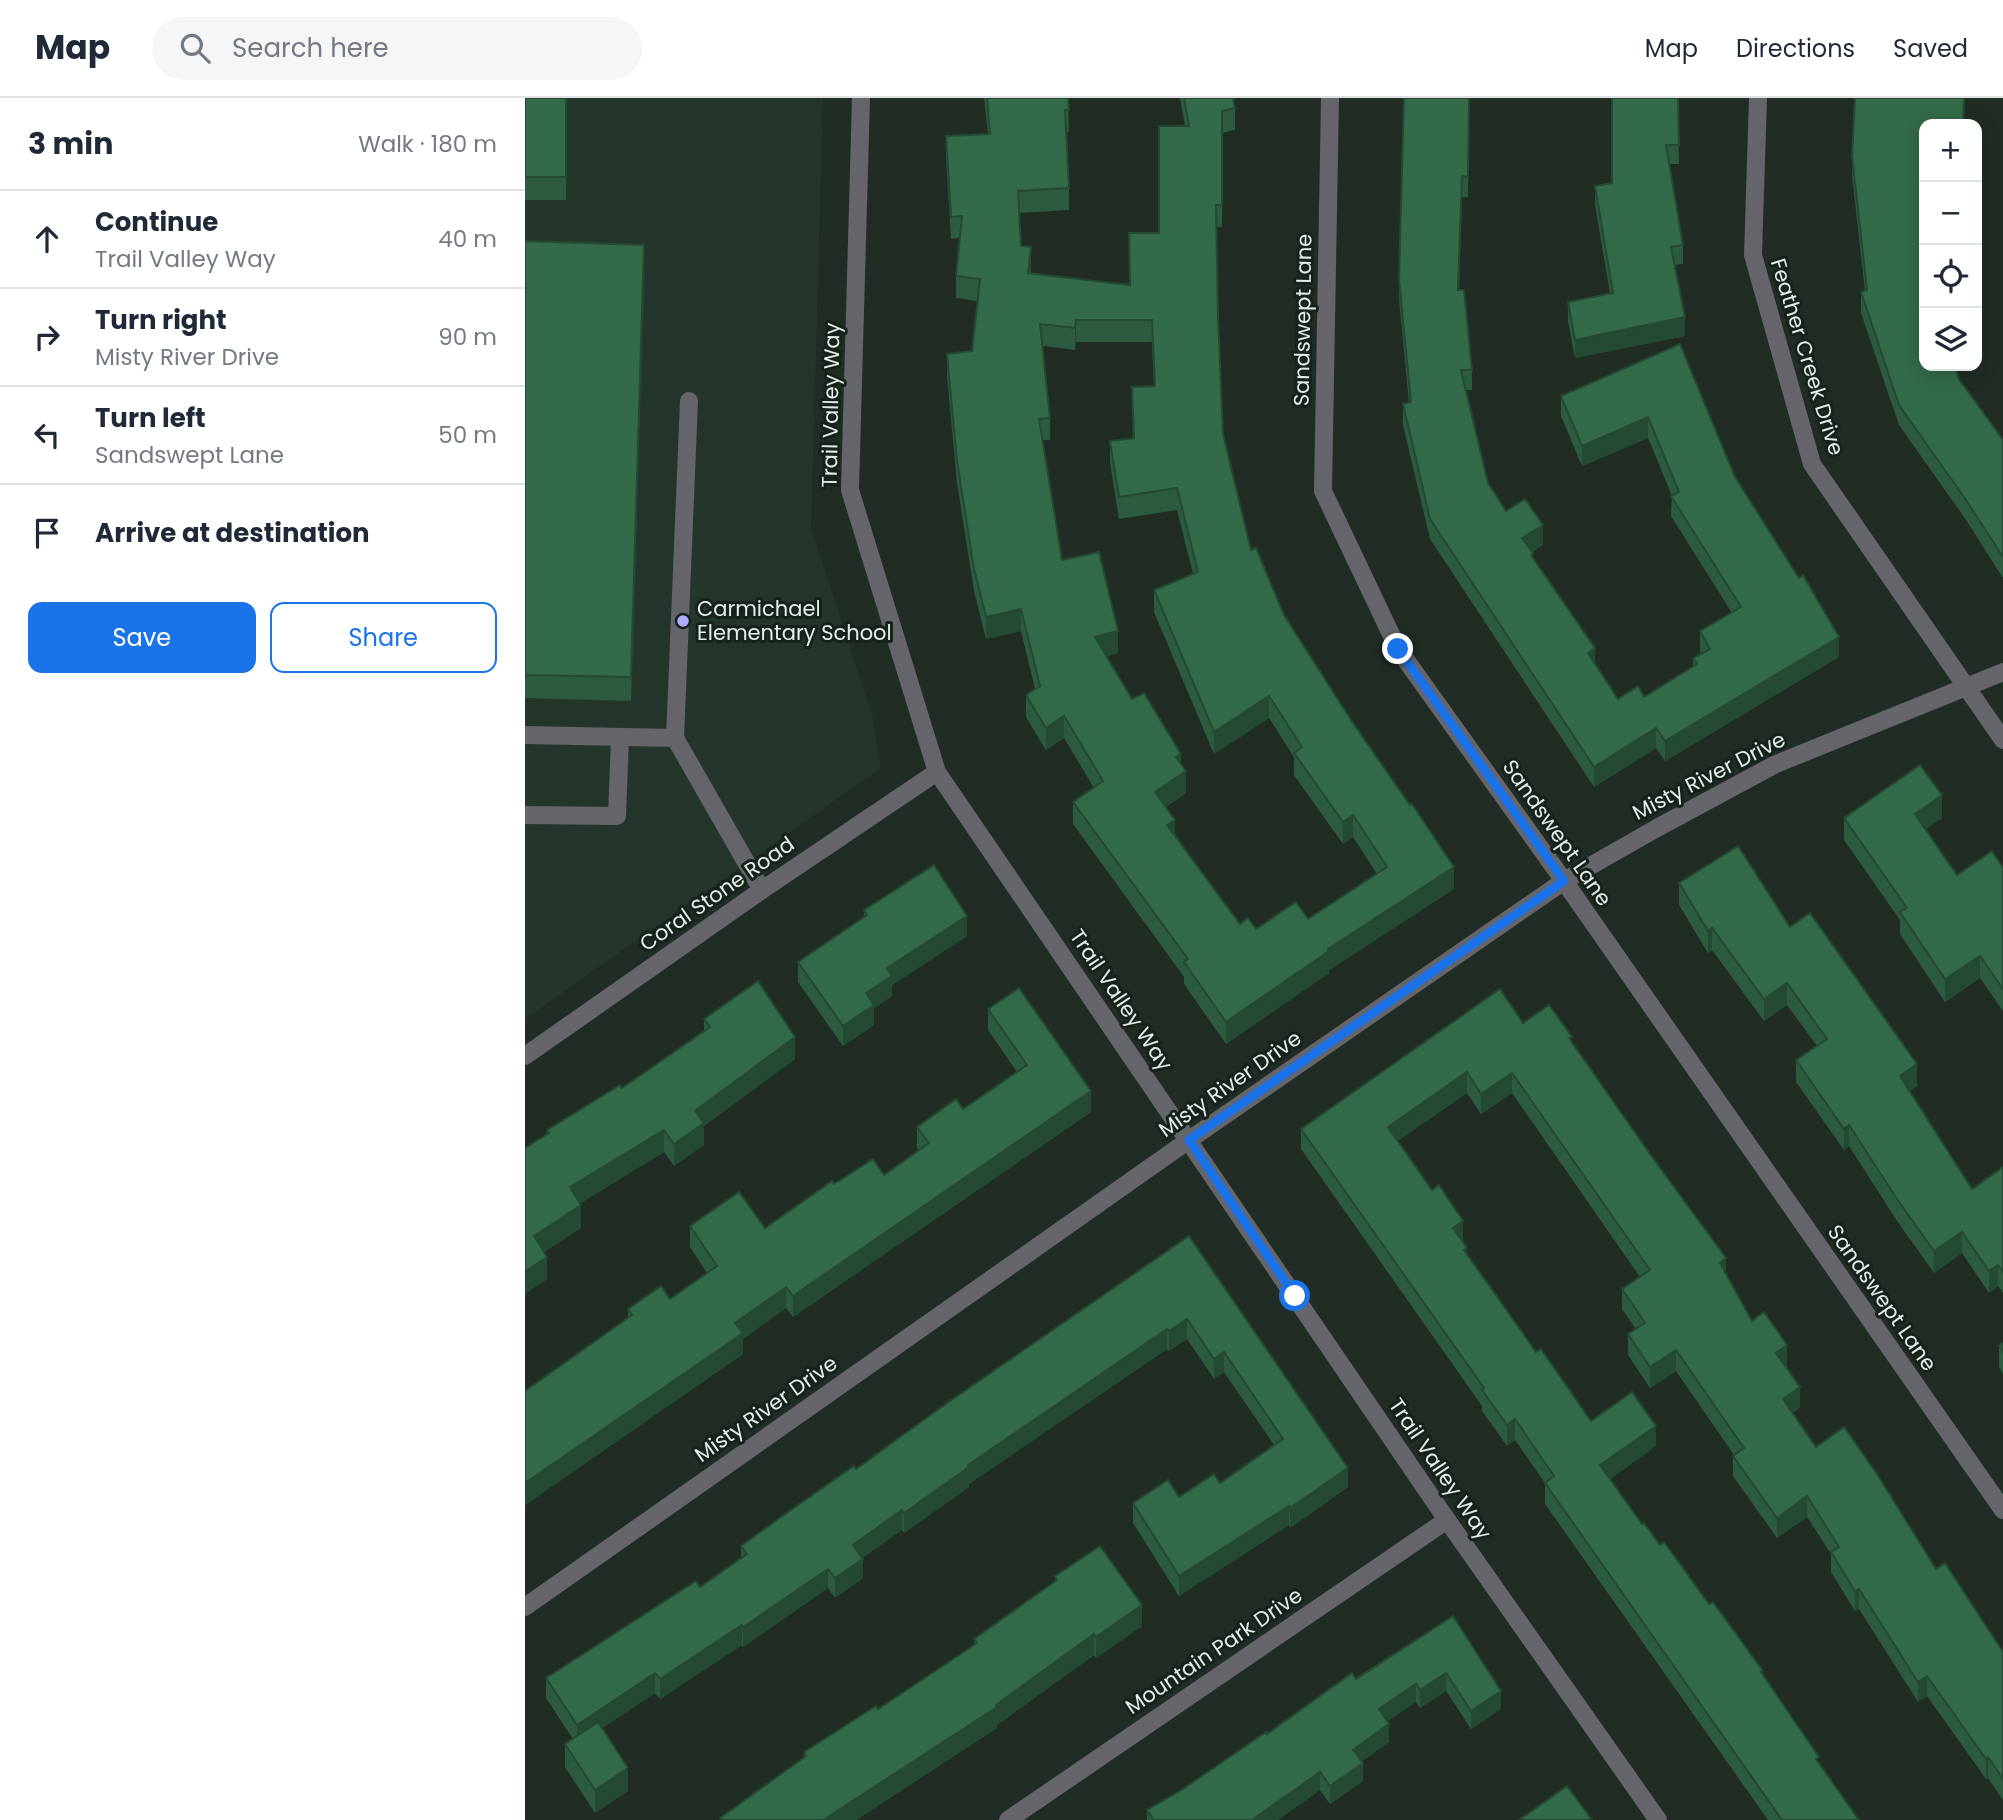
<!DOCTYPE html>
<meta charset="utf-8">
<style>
body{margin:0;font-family:Poppins,sans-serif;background:#f6f6f7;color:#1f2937}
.controls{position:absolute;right:21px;top:21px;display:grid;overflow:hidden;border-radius:14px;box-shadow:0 4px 18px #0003}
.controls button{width:63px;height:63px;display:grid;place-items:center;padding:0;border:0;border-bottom:2px solid #e0e1e3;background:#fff;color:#1f2937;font:35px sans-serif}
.stop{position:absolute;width:21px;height:21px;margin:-16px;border:5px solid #1a73e8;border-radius:50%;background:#fff}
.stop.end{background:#1a73e8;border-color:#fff;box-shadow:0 2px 7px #0008}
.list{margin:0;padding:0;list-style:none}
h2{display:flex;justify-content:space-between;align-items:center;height:91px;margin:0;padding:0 28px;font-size:30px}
h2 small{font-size:23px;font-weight:400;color:#747a83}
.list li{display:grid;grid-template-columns:46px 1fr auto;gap:21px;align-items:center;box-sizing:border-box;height:98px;padding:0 28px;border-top:2px solid #e0e1e3}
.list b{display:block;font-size:26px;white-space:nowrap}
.list p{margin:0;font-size:23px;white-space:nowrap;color:#747a83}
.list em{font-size:23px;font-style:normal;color:#747a83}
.actions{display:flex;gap:14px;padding:21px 28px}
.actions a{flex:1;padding:16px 0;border:2px solid #1a73e8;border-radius:14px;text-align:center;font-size:24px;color:#1a73e8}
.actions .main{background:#1a73e8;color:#fff}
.icon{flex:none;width:38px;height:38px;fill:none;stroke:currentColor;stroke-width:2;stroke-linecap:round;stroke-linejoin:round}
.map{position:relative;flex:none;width:1478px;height:1722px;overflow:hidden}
header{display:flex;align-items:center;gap:42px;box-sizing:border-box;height:98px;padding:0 35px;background:#fff;border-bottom:2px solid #e0e1e3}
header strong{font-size:33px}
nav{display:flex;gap:38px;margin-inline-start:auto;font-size:24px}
.search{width:490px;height:63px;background:#f6f6f7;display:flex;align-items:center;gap:18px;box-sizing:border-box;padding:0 24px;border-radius:38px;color:#747a83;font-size:26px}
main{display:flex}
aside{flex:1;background:#fff}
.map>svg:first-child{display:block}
.built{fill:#24362b}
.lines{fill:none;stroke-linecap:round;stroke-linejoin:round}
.lane{stroke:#65656b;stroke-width:18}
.street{stroke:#65656b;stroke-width:18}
.wall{fill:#2c5b3f;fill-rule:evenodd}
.shaded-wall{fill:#244a33}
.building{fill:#336a49;stroke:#244a33;stroke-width:2;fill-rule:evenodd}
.route{stroke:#1a73e8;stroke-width:9}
.poi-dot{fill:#b0aefa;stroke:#16221a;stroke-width:2.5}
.labels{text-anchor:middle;stroke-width:6;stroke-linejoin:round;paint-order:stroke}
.street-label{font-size:21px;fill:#e4ece7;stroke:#16221a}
.poi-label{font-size:21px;fill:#e4ece7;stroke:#16221a;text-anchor:start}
</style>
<header>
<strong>Map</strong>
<div class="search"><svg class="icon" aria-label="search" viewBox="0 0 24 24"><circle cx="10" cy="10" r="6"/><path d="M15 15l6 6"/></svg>Search here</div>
<nav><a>Map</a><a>Directions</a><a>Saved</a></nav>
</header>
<main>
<aside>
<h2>3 min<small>Walk · 180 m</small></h2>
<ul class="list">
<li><svg class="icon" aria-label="ahead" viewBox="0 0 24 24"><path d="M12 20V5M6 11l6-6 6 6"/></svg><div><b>Continue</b><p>Trail Valley Way</p></div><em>40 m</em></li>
<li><svg class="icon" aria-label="right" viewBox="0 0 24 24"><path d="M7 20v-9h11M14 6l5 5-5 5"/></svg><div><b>Turn right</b><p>Misty River Drive</p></div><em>90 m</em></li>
<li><svg class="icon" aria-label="left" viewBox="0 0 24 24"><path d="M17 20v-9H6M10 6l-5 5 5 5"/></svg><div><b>Turn left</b><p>Sandswept Lane</p></div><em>50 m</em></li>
<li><svg class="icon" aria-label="arrive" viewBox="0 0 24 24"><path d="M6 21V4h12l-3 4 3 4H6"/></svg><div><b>Arrive at destination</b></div></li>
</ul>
<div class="actions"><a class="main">Save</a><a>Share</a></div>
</aside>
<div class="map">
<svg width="1478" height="1722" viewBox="0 0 1478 1722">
<rect width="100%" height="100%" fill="#202c24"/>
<path class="built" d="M 0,0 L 298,0 L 286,430 L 347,616 L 356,670 L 0,921 Z"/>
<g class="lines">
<g class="lane">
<path d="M 164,303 L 150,640 L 237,792"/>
<path d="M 0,637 L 150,640"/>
<path d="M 0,717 L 92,718 L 95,639"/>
</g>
<g class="street">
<path d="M 336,0 L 325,392 L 412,674 L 922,1422 L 1133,1722"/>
<path d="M 805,0 L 798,393 L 873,551 L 1039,783 L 1478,1412"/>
<path d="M 1233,0 L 1228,157 L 1287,366 L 1478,642"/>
<path d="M 0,958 L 237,792 L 412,674"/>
<path d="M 0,1509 L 664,1042 L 1039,783 L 1132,730 L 1251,666 L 1478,574"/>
<path d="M 483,1722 L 922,1422"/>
</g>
</g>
<g class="wall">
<rect x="0" y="0" width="41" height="102"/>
<path d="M 459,0 L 543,0 L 544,34 L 541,34 L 544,90 L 544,112 L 494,115 L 496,148 L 506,171 L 506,176 L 605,187 L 634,135 L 660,28 L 655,0 L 708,0 L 710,10 L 710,32 L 697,35 L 697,129 L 691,129 L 693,218 L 698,336 L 726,452 L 759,517 L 929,791 L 804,872 L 804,875 L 701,946 L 659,886 L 659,879 L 548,726 L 548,704 L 569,690 L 539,640 L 521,652 L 501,619 L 501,597 L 510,591 L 496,533 L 461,541 L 449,493 L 432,385 L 422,278 L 422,256 L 447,253 L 452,203 L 431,200 L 431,178 L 435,140 L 426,141 L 421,60 L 421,38 L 463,36 ZM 551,244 L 627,244 L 629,288 L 607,289 L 608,340 L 585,343 L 585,365 L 594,421 L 652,412 L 668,476 L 629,492 L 629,514 L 689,656 L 744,620 L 769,659 L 769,677 L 818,746 L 828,739 L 852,776 L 783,821 L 731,831 L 715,826 L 650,736 L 641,709 L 661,695 L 656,666 L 607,601 L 582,558 L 593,555 L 537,462 L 518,342 L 525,342 L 525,320 L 518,248 L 550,252 Z"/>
<path d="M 944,0 L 943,99 L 937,99 L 934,192 L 947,272 L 947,292 L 941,292 L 963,385 L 981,413 L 1018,447 L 1007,454 L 1008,459 L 1070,567 L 1093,601 L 1119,599 L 1168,568 L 1168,560 L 1176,555 L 1175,553 L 1175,533 L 1207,515 L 1146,418 L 1147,398 L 1123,340 L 1057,368 L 1036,318 L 1036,298 L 1155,246 L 1210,379 L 1314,559 L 1140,663 L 1131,650 L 1069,689 L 905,441 L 878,327 L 878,306 L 884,305 L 874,201 L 874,181 Z"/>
<path d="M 1153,0 L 1154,66 L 1144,66 L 1158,147 L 1158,166 L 1150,167 L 1160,238 L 1050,260 L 1043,223 L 1043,204 L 1085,195 L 1070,107 L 1070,88 L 1087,85 Z"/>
<path d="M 1330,0 L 1440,0 L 1439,26 L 1399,26 L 1399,268 L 1434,281 L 1478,342 L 1478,480 L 1441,422 L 1374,327 L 1336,215 L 1336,194 L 1340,193 L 1327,78 Z"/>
<path d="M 0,143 L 119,171 L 106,603 L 0,600 Z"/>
<path d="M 1319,720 L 1417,720 L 1400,731 L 1432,777 L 1478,770 L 1478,913 L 1455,880 L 1420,904 L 1375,836 L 1375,822 L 1319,742 Z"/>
<path d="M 1154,785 L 1265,829 L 1392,988 L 1385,993 L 1447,1091 L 1478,1069 L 1478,1195 L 1473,1188 L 1464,1195 L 1437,1155 L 1409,1175 L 1372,1123 L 1324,1048 L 1319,1052 L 1271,984 L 1271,962 L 1292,948 L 1262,907 L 1239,923 L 1187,852 L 1183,855 L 1154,807 Z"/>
<path d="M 339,812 L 442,838 L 367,887 L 367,898 L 349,910 L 349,927 L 318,948 L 273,884 L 273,864 L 339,819 Z"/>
<path d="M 463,911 L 566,1014 L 268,1219 L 261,1210 L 218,1241 L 218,1256 L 0,1407 L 0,1293 L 103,1220 L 103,1211 L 145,1201 L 182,1175 L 165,1149 L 165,1128 L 240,1130 L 309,1086 L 359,1077 L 394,1052 L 392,1050 L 392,1029 L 438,1011 L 492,974 L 463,932 Z"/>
<path d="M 179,921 L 270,961 L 179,1028 L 179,1047 L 149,1068 L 139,1054 L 55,1105 L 56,1130 L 19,1154 L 22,1181 L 0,1196 L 22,1032 L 97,990 L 179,933 Z"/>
<path d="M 998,925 L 1047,943 L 1201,1177 L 1227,1223 L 1262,1268 L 1261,1269 L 1275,1309 L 1268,1315 L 1291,1349 L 1411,1471 L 1478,1554 L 1478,1702 L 1463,1680 L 1461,1681 L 1402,1598 L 1393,1604 L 1334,1511 L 1330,1513 L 1306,1474 L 1306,1456 L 1282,1419 L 1252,1440 L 1208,1378 L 1208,1358 L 1209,1357 L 1151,1273 L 1125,1290 L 1103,1257 L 1103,1236 L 1111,1231 L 1097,1211 L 1097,1191 L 1115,1179 L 987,995 L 956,1016 L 942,995 L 872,1043 L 938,1143 L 938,1144 L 942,1156 L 1011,1254 L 1066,1323 L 1131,1348 L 1085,1381 L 1117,1426 L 1184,1506 L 1238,1577 L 1294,1666 L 1334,1722 L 1243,1722 L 1020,1406 L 1020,1385 L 990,1342 L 982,1348 L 957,1313 L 957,1308 L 776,1051 L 776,1031 Z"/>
<path d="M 664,1138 L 823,1389 L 765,1430 L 764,1427 L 654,1498 L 608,1425 L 608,1405 L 654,1399 L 695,1385 L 749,1347 L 699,1274 L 689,1281 L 662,1241 L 644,1253 L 642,1251 L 444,1386 L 444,1389 L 379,1435 L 377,1432 L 337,1460 L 338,1480 L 310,1500 L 303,1490 L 218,1549 L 217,1547 L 135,1601 L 130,1595 L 77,1630 L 103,1693 L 70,1715 L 40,1669 L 40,1646 L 48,1641 L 21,1600 L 21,1580 L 175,1489 L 216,1460 L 216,1448 L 331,1371 Z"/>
<path d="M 1478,1245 L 1478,1276 L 1474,1269 L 1474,1248 Z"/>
<path d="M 530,1478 L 617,1528 L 571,1560 L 569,1557 L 472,1627 L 472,1630 L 331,1722 L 195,1722 L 195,1720 L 279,1660 L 279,1654 L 353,1611 L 449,1547 L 449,1541 L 530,1484 Z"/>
<path d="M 928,1518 L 976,1611 L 946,1631 L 921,1593 L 895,1610 L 891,1604 L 862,1623 L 864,1644 L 837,1663 L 838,1683 L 805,1706 L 795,1692 L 753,1722 L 622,1722 L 622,1712 L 658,1691 L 742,1636 Z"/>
</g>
<g class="shaded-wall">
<path d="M 119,147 L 119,171 L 106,603 L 106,579 Z"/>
<path d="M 506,149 L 506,171 L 503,197 L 503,175 Z"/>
<path d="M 1160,219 L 1160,238 L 1050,260 L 1050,242 Z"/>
<path d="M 551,222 L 551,244 L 550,252 L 550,230 Z"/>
<path d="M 1123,319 L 1123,340 L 1057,368 L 1057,348 Z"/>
<path d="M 1018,427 L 1018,447 L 997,460 L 997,440 Z"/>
<path d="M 496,511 L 496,533 L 461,541 L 461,519 Z"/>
<path d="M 593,533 L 593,555 L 570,560 L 570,539 Z"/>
<path d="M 1314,539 L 1314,559 L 1140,663 L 1140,643 Z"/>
<path d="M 1070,550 L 1070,570 L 1063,555 Z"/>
<path d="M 744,598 L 744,620 L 689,656 L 689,634 Z"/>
<path d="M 539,618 L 539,640 L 521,652 L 521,630 Z"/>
<path d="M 1131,630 L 1131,650 L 1069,689 L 1069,669 Z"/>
<path d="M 656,656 L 656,676 L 661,673 L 661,695 L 630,716 L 630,694 L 651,659 Z"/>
<path d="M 1417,697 L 1417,720 L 1390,739 L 1390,716 Z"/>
<path d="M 828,717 L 828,739 L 818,746 L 818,724 Z"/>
<path d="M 650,722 L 650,744 L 642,727 Z"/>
<path d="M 929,769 L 929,791 L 804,872 L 804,875 L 701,946 L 701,924 L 803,851 Z"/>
<path d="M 442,818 L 442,838 L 367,887 L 367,898 L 349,910 L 349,927 L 318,948 L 318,928 L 341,895 L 362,870 Z"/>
<path d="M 1187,830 L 1187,852 L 1183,855 L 1183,833 Z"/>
<path d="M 1455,858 L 1455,880 L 1420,904 L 1420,881 Z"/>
<path d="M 1262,885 L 1262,907 L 1239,923 L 1239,901 Z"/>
<path d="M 270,939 L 270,961 L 179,1028 L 179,1047 L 149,1068 L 149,1046 L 170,1013 Z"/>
<path d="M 1392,966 L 1392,988 L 1375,999 L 1375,978 Z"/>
<path d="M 942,974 L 942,995 L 863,1050 L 863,1029 Z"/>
<path d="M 987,975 L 987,995 L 956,1016 L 956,996 Z"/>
<path d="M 566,993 L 566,1014 L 268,1219 L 268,1198 Z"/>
<path d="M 1324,1027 L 1324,1048 L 1319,1052 L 1319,1031 Z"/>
<path d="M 139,1032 L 139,1054 L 45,1112 L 45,1089 Z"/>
<path d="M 56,1107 L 56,1130 L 9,1160 L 9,1138 Z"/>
<path d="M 938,1123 L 938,1143 L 928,1151 L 928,1130 Z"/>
<path d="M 1437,1134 L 1437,1155 L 1409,1175 L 1409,1153 Z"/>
<path d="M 22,1159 L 22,1181 L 0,1196 L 0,1174 Z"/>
<path d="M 1201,1160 L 1201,1181 L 1195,1165 Z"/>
<path d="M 1473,1167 L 1473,1188 L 1464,1195 L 1464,1173 Z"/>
<path d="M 261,1189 L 261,1210 L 218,1241 L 218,1256 L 0,1407 L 0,1385 L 210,1225 Z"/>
<path d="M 662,1221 L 662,1241 L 644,1253 L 644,1233 Z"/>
<path d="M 642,1231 L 642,1251 L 444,1386 L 444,1389 L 379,1435 L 379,1415 L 443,1367 Z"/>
<path d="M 1262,1247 L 1262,1268 L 1251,1275 L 1251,1255 Z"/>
<path d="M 1151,1252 L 1151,1273 L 1125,1290 L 1125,1269 Z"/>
<path d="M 699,1254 L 699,1274 L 689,1281 L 689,1261 Z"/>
<path d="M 1275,1289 L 1275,1309 L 1258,1321 L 1258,1301 Z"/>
<path d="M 990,1321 L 990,1342 L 982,1348 L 982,1327 Z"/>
<path d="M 1131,1328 L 1131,1348 L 1075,1388 L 1075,1367 Z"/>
<path d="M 823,1370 L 823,1389 L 765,1430 L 765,1410 Z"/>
<path d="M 1282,1398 L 1282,1419 L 1252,1440 L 1252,1420 Z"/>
<path d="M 764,1408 L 764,1427 L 654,1498 L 654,1478 Z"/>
<path d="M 377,1412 L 377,1432 L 328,1467 L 328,1447 Z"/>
<path d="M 338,1461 L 338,1480 L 310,1500 L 310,1480 Z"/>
<path d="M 303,1471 L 303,1490 L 218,1549 L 218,1529 Z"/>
<path d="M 1334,1491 L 1334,1511 L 1330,1513 L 1330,1493 Z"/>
<path d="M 617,1507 L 617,1528 L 571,1560 L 571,1539 Z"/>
<path d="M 217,1527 L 217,1547 L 135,1601 L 135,1581 Z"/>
<path d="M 569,1536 L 569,1557 L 472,1627 L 472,1630 L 331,1722 L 300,1722 L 300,1721 L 471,1607 Z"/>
<path d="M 130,1575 L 130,1595 L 52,1647 L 52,1627 Z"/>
<path d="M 921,1575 L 921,1593 L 895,1610 L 895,1592 Z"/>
<path d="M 1402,1578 L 1402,1598 L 1393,1604 L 1393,1584 Z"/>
<path d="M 891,1586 L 891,1604 L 854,1629 L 854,1611 Z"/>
<path d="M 976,1593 L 976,1611 L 946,1631 L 946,1613 Z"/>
<path d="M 864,1626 L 864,1644 L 828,1670 L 828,1652 Z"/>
<path d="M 1463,1659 L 1463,1680 L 1461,1681 L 1461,1661 Z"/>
<path d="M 838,1665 L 838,1683 L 805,1706 L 805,1688 Z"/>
<path d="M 103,1670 L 103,1693 L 70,1715 L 70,1692 Z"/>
<path d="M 795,1674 L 795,1692 L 753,1722 L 727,1722 Z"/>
</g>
<g class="building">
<rect x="0" y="0" width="41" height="79"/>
<path d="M 462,0 L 543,0 L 544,12 L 540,12 L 544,90 L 493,93 L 496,148 L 506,149 L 503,175 L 605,187 L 604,135 L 634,135 L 634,28 L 664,28 L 659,0 L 708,0 L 710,10 L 697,13 L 697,107 L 691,107 L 693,218 L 698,336 L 726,452 L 731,450 L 759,517 L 828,625 L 885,707 L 887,706 L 929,769 L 803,851 L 804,853 L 701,924 L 659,864 L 663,861 L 548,704 L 578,683 L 539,618 L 521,630 L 501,597 L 515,588 L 496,511 L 461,519 L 449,471 L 432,363 L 422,256 L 447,253 L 455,181 L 431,178 L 437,118 L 426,119 L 421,38 L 465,36 ZM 551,222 L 627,222 L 630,288 L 607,289 L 609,340 L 585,343 L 594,399 L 652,390 L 673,474 L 629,492 L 689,634 L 744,598 L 777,649 L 769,655 L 818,724 L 828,717 L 862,769 L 783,821 L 771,804 L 731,831 L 723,820 L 715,826 L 642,727 L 650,722 L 630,694 L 661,673 L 651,659 L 656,656 L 619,595 L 607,601 L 570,539 L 593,533 L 574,454 L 537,462 L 514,321 L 525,320 L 515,226 L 550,230 Z"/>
<path d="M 879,0 L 944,0 L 943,79 L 937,78 L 933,192 L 939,192 L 947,272 L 936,272 L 963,385 L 981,413 L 1000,401 L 1018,427 L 997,440 L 1008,455 L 1006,457 L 1070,550 L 1063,555 L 1093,601 L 1113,588 L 1119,599 L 1172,566 L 1168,560 L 1185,551 L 1175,533 L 1216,509 L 1146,398 L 1154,394 L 1123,319 L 1057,348 L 1036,298 L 1155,246 L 1210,379 L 1274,480 L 1278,477 L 1314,539 L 1140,643 L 1131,630 L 1069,669 L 905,421 L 878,306 L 886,304 L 874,181 Z"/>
<path d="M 1087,0 L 1153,0 L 1154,47 L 1141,47 L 1158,147 L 1146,149 L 1160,219 L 1050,242 L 1043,204 L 1088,195 L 1070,88 L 1087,85 Z"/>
<path d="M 1330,0 L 1439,0 L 1438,26 L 1399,26 L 1399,43 L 1397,43 L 1399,63 L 1399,268 L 1430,268 L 1434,281 L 1478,342 L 1478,459 L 1441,402 L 1374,307 L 1336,194 L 1342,192 L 1327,58 Z"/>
<path d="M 0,143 L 119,147 L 106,579 L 0,577 Z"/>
<path d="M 1395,667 L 1417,697 L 1390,716 L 1432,777 L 1467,753 L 1478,770 L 1478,891 L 1455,858 L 1420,881 L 1375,814 L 1382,810 L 1319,720 Z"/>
<path d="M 1213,748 L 1265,829 L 1285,815 L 1392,966 L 1375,978 L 1447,1091 L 1478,1069 L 1478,1174 L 1473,1167 L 1464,1173 L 1437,1134 L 1409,1153 L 1372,1101 L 1324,1027 L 1319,1031 L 1271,962 L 1302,941 L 1262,885 L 1239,901 L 1187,830 L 1183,833 L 1154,785 Z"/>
<path d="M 409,767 L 442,818 L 362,870 L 367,878 L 341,895 L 349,907 L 318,928 L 273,864 L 342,817 L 339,812 Z"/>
<path d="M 233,883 L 270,939 L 170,1013 L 179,1025 L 149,1046 L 139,1032 L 45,1089 L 56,1107 L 9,1138 L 22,1159 L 0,1174 L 0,1050 L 24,1035 L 22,1032 L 95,987 L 97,990 L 185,929 L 179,921 Z"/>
<path d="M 494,890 L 566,993 L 268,1198 L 261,1189 L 210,1225 L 218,1235 L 0,1385 L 0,1293 L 107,1217 L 103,1211 L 136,1188 L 145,1201 L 192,1168 L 165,1128 L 214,1094 L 240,1130 L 307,1083 L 309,1086 L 348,1061 L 359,1077 L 404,1045 L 392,1029 L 431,1001 L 438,1011 L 502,967 L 463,911 Z"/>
<path d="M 975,891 L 998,925 L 1024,907 L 1047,939 L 1044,940 L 1125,1056 L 1201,1160 L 1195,1165 L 1227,1223 L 1239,1214 L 1262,1247 L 1251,1255 L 1275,1289 L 1258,1301 L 1291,1349 L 1319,1329 L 1352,1376 L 1411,1471 L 1420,1465 L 1478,1554 L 1478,1681 L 1463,1659 L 1461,1661 L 1402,1578 L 1393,1584 L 1334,1491 L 1330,1493 L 1306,1454 L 1314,1449 L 1282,1398 L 1252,1420 L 1208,1358 L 1219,1350 L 1151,1252 L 1125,1269 L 1103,1236 L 1120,1225 L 1097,1191 L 1125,1172 L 987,975 L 956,996 L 942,974 L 863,1029 L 907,1092 L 914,1087 L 938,1123 L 928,1130 L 942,1150 L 939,1152 L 1011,1254 L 1016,1251 L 1066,1323 L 1107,1294 L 1131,1328 L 1075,1367 L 1117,1426 L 1119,1425 L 1135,1447 L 1139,1444 L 1184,1506 L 1188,1504 L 1238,1573 L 1236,1574 L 1294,1659 L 1291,1661 L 1334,1722 L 1257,1722 L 1020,1385 L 1029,1378 L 990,1321 L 982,1327 L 957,1292 L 959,1290 L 776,1031 Z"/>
<path d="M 664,1138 L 823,1370 L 765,1410 L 764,1408 L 654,1478 L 608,1405 L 643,1382 L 654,1399 L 689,1376 L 695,1385 L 758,1341 L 699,1254 L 689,1261 L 662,1221 L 644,1233 L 642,1231 L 443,1367 L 444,1369 L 379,1415 L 377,1412 L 328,1447 L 338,1461 L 310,1480 L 303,1471 L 218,1529 L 217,1527 L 135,1581 L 130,1575 L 52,1627 L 21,1580 L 171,1483 L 175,1489 L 222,1456 L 216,1448 L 263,1414 L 329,1368 L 331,1371 L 422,1305 Z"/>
<path d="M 1478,1245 L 1478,1254 L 1474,1248 Z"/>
<path d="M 575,1448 L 617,1507 L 571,1539 L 569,1536 L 471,1607 L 472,1609 L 300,1721 L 301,1722 L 196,1722 L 195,1720 L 281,1658 L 279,1654 L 351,1608 L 353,1611 L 452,1545 L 449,1541 L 532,1482 L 530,1478 Z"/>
<path d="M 928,1518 L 976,1593 L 946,1613 L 921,1575 L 895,1592 L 891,1586 L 854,1611 L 864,1626 L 828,1652 L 838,1665 L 805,1688 L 795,1674 L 727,1722 L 629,1722 L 622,1712 L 658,1691 L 741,1634 L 742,1636 L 827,1575 L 831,1581 Z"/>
<path d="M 73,1624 L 103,1670 L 70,1692 L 40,1646 Z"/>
<path d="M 1042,1688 L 1067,1722 L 994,1722 Z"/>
</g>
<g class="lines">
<path class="route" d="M 770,1198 L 664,1042 L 1039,783 L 873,551"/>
</g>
<circle class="poi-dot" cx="158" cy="523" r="7"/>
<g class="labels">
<g class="street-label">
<text transform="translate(778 222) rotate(-89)" y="7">Sandswept Lane</text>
<text transform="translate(1282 259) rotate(73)" y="7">Feather Creek Drive</text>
<text transform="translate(306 307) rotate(-89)" y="7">Trail Valley Way</text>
<text transform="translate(1184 678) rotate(-27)" y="7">Misty River Drive</text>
<text transform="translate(1032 735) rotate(55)" y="7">Sandswept Lane</text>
<text transform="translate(192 796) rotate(-35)" y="7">Coral Stone Road</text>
<text transform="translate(596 902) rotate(56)" y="7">Trail Valley Way</text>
<text transform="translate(705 986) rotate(-35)" y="7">Misty River Drive</text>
<text transform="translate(1357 1200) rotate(55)" y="7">Sandswept Lane</text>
<text transform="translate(241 1311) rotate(-35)" y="7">Misty River Drive</text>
<text transform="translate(915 1371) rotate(56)" y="7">Trail Valley Way</text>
<text transform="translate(689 1553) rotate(-34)" y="7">Mountain Park Drive</text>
</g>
<g class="poi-label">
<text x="172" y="518">Carmichael<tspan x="172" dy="24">Elementary School</tspan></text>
</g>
</g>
</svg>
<div class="controls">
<button>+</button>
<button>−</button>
<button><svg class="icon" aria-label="locate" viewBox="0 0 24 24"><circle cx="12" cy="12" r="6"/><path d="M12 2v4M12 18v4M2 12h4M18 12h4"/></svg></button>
<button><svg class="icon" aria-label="layers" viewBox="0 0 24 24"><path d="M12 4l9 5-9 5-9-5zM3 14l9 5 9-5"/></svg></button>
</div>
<div class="stop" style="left:770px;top:1198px"></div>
<div class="stop end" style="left:873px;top:551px"></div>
</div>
</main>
